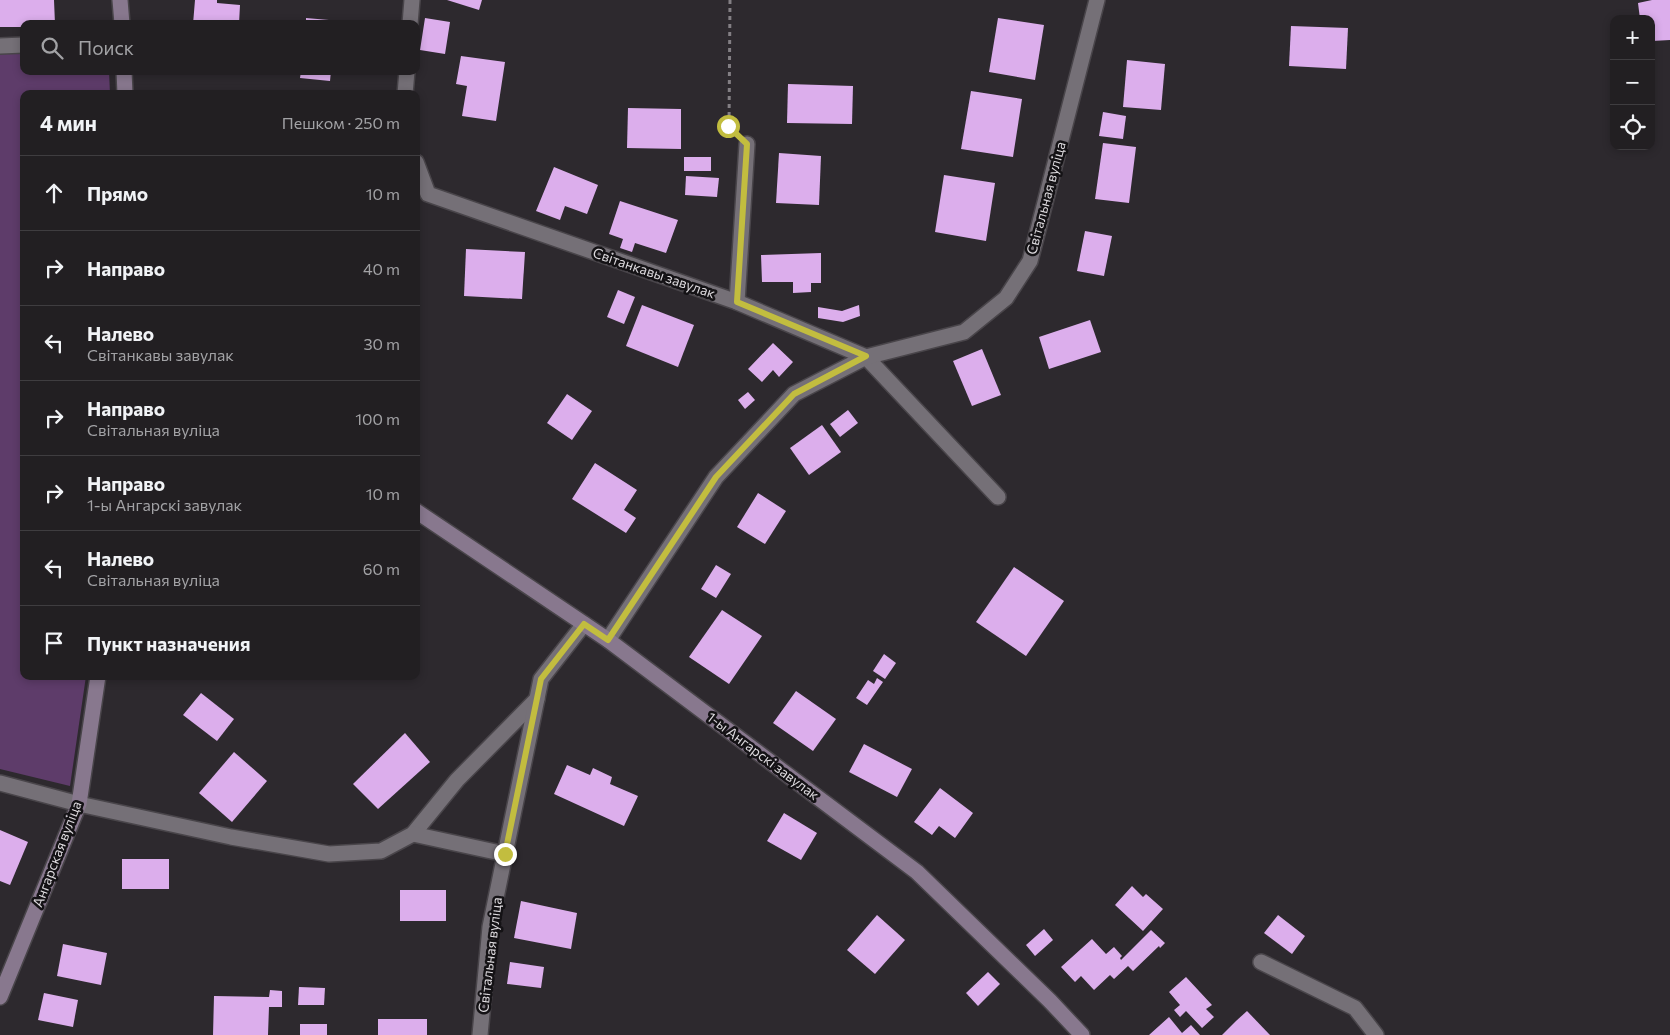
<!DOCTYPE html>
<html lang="ru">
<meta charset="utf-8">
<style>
body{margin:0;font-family:Commissioner,sans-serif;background:#2a272a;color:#f1f3f6}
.controls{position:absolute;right:15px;top:15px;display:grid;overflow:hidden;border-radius:10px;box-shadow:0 2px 8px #0003}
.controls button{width:45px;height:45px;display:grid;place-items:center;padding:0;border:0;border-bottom:1px solid #3f3d40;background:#221f22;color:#f1f3f6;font:25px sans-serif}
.stop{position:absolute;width:15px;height:15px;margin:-11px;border:4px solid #c2bd3f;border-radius:50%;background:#fff}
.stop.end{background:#c2bd3f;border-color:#fff;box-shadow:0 1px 5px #0008}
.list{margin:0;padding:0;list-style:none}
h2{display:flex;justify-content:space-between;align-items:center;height:65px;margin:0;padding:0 20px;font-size:21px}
h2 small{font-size:16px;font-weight:400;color:#a2a2a5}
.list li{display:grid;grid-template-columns:32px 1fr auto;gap:15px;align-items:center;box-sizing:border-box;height:75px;padding:0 20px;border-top:1px solid #3f3d40}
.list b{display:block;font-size:19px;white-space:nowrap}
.list p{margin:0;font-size:16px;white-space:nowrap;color:#a2a2a5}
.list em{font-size:16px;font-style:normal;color:#a2a2a5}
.icon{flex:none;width:28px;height:28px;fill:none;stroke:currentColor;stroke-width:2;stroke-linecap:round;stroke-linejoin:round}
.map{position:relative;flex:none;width:1670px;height:1035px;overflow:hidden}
.search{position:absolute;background:#221f22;box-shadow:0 2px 8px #0003;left:20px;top:20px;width:400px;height:55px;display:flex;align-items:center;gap:12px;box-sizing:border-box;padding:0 18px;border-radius:10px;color:#a2a2a5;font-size:19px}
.panel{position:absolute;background:#221f22;box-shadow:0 2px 8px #0003;left:20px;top:90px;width:400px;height:590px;border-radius:10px}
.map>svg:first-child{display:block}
.green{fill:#5e3c6a}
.building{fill:#dcaeec}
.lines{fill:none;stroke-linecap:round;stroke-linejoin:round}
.street-casing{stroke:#49454a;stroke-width:18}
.secondary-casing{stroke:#49454a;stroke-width:18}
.path{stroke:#837f84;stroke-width:3;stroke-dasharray:4 4;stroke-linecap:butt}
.street{stroke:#757077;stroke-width:15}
.secondary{stroke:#88788e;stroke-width:15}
.route{stroke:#c2bd3f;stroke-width:6}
.labels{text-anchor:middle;stroke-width:5;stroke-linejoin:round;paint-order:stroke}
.street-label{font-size:14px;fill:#dcd9dd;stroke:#141215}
</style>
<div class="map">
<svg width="1670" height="1035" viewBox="0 0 1670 1035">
<rect width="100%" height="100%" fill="#2d292e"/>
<path class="green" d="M 24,53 L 24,71 L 109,71 L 110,94 L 24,94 L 24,676 L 86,676 L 70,786 L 0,769 L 0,54 Z"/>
<g class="building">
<path d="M 0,0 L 54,0 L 55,24 L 24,24 L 24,27 L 0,27 Z"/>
<path d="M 195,0 L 217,0 L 217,3 L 240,5 L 239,24 L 193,24 Z"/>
<path d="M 447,0 L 482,0 L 479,10 Z"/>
<path d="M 1652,0 L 1670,0 L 1670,40 L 1652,41 L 1651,19 L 1640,19 L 1638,3 Z"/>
<path d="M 306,18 L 352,22 L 352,24 L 306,24 Z"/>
<path d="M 425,18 L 450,22 L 445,54 L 420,50 Z"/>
<path d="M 998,18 L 1044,25 L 1035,80 L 989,72 Z"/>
<path d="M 1291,26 L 1348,28 L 1346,69 L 1289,66 Z"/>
<path d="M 461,56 L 505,62 L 496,121 L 462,116 L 467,86 L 456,84 Z"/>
<path d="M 1127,60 L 1165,64 L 1161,110 L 1123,107 Z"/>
<path d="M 301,71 L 331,71 L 330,81 L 300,78 Z"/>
<path d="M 788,84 L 853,86 L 852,124 L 787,123 Z"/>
<path d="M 971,91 L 1022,99 L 1013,157 L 961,149 Z"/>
<path d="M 628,108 L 681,109 L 681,149 L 627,148 Z"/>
<path d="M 1103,112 L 1126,116 L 1123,139 L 1099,136 Z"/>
<path d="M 1103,143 L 1136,147 L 1129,203 L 1095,199 Z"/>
<path d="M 779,153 L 821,156 L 819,205 L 776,203 Z"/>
<rect x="684" y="157" width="27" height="14"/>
<path d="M 554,167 L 598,185 L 587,214 L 565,206 L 560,220 L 536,211 Z"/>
<path d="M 944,175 L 995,183 L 986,241 L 935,232 Z"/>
<path d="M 686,176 L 719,178 L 717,197 L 685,195 Z"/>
<path d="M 620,201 L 678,220 L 666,253 L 635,243 L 632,252 L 620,248 L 623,239 L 609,234 Z"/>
<path d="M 1085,231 L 1112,236 L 1104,276 L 1077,271 Z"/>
<path d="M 466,249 L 525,252 L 522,299 L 464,296 Z"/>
<path d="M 821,253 L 821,283 L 811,283 L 811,292 L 793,293 L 793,282 L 762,282 L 761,255 Z"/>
<path d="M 618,290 L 635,297 L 624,324 L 607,317 Z"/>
<path d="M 642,305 L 694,325 L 678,367 L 626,346 Z"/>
<path d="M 859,305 L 860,316 L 843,322 L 818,318 L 818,307 L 842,311 Z"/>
<path d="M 1090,320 L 1101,352 L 1049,369 L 1039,337 Z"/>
<path d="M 773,343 L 793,362 L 779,377 L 773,370 L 762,382 L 748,369 Z"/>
<path d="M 982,349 L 1001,395 L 972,406 L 953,361 Z"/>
<path d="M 748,392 L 755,400 L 745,409 L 738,400 Z"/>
<path d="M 567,394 L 592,411 L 572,440 L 547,423 Z"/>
<path d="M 848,410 L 858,423 L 840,437 L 830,424 Z"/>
<path d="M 822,425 L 841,452 L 809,475 L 790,448 Z"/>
<path d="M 595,463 L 637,490 L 624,510 L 636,518 L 626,533 L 572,499 Z"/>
<path d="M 758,493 L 786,511 L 765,544 L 737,527 Z"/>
<path d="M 716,565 L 731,574 L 716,598 L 701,589 Z"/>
<path d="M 1014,567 L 1064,601 L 1026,656 L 976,622 Z"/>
<path d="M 722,610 L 762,636 L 729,684 L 689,657 Z"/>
<path d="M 884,654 L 896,663 L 885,679 L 873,671 Z"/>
<path d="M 877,678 L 883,682 L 867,705 L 856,698 L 868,680 L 874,684 Z"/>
<path d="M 796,691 L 836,719 L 813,751 L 773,723 Z"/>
<path d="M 201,693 L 234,719 L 217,741 L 183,715 Z"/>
<path d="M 405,733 L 430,762 L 378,809 L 353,784 Z"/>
<path d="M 864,744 L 912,769 L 897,797 L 849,772 Z"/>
<path d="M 234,752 L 267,781 L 232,822 L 199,793 Z"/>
<path d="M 567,765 L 590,775 L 593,768 L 612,777 L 610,784 L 638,796 L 624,826 L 554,794 Z"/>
<path d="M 940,788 L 973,813 L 955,838 L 939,826 L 932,835 L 914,822 Z"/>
<path d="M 784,813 L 817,833 L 801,860 L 767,841 Z"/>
<path d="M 0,830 L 28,842 L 10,885 L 0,881 Z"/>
<rect x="122" y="859" width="47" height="30"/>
<path d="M 1132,886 L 1143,897 L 1146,894 L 1163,909 L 1143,931 L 1115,905 Z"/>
<rect x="400" y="890" width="46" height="31"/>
<path d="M 521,901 L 577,913 L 571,949 L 514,938 Z"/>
<path d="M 877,915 L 905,940 L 875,974 L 847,950 Z"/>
<path d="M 1278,915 L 1305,936 L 1292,954 L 1264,933 Z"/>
<path d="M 1044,929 L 1053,940 L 1035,956 L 1026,945 Z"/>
<path d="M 1151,930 L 1165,943 L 1160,948 L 1159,946 L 1133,971 L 1128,966 L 1114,979 L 1110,975 L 1094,990 L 1081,976 L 1075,982 L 1061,967 L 1092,939 L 1106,954 L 1114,947 L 1122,956 L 1120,958 L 1121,960 Z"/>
<path d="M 63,944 L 107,953 L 101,985 L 57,976 Z"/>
<path d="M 510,962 L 544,967 L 541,988 L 507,984 Z"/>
<path d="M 988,972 L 1000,984 L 978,1006 L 966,993 Z"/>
<path d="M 1186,977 L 1212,1005 L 1206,1009 L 1214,1017 L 1202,1028 L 1186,1011 L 1180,1017 L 1174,1010 L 1180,1005 L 1169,992 Z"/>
<path d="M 299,987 L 325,988 L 324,1005 L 298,1005 Z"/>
<path d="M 270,990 L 282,991 L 282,1007 L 269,1007 L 268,1035 L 213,1035 L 214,996 L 269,997 Z"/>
<path d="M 44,993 L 78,1000 L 73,1027 L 38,1020 Z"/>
<path d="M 1247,1011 L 1270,1035 L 1222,1035 L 1236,1021 Z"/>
<path d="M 1169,1017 L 1182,1033 L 1191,1025 L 1200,1035 L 1149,1035 Z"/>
<rect x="378" y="1019" width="49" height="16"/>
<rect x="300" y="1024" width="27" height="11"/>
</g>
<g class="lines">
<g class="street-casing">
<g id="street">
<path d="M 410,24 L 412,0"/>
<path d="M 0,46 L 24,45"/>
<path d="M 405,94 L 407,71"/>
<path d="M 416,162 L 428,194 L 737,302 L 866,357 L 998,497"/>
<path d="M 737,302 L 747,144"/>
<path d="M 608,640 L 716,477 L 794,394 L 866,357 L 964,332 L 1006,298 L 1030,261 L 1097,0"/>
<path d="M 0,783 L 79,804 L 231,837 L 329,854 L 381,851 L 413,834 L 457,780 L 537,699"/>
<path d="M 413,834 L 505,854"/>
<path d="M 1261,962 L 1355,1008 L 1376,1035"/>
<path d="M 480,1035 L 490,927 L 541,679 L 584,624"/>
</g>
</g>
<g class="secondary-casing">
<g id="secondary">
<path d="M 120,0 L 122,24"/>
<path d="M 124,71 L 125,94"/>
<path d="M 416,511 L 608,640 L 917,872 L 1050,1001 L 1082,1035"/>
<path d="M 0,997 L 79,804 L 98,676"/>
</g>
</g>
<path class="path" d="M 730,0 L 729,126 L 733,130"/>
<use href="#street" class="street"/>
<use href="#secondary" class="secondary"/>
</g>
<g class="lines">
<path class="route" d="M 505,854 L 541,679 L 584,624 L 608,640 L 716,477 L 794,394 L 866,356 L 737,302 L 747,144 L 728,126"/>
</g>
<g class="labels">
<g class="street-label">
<text transform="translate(1046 198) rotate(-75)" y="5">Світальная вуліца</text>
<text transform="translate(654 273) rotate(19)" y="5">Світанкавы завулак</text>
<text transform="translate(763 756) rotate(37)" y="5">1-ы Ангарскі завулак</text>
<text transform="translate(57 854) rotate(-69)" y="5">Ангарская вуліца</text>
<text transform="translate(490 955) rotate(-83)" y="5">Світальная вуліца</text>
</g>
</g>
</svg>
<div class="controls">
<button>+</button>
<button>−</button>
<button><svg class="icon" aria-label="locate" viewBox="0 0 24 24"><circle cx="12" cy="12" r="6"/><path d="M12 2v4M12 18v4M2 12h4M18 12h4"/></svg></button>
</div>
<div class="stop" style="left:728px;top:126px"></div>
<div class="stop end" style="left:505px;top:854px"></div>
<div class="search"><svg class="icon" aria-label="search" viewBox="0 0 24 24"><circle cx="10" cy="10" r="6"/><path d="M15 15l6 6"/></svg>Поиск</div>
<section class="panel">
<h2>4 мин<small>Пешком · 250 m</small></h2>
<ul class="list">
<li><svg class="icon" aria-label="ahead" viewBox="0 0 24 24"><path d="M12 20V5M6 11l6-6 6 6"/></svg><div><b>Прямо</b></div><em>10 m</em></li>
<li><svg class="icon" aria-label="right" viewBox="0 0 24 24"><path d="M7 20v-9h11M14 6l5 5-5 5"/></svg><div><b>Направо</b></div><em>40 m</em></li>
<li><svg class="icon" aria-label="left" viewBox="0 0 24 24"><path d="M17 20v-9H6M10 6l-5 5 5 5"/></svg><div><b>Налево</b><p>Світанкавы завулак</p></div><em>30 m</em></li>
<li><svg class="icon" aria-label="right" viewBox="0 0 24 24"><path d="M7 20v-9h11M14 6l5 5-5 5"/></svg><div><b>Направо</b><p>Світальная вуліца</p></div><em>100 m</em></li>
<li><svg class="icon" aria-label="right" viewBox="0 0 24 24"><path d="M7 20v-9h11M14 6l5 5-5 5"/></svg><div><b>Направо</b><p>1-ы Ангарскі завулак</p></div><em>10 m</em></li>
<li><svg class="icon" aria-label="left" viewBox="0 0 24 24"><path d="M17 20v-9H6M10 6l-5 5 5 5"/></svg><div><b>Налево</b><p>Світальная вуліца</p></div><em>60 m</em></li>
<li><svg class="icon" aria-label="arrive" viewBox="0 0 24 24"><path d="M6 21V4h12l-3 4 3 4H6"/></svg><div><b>Пункт назначения</b></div></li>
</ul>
</section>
</div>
